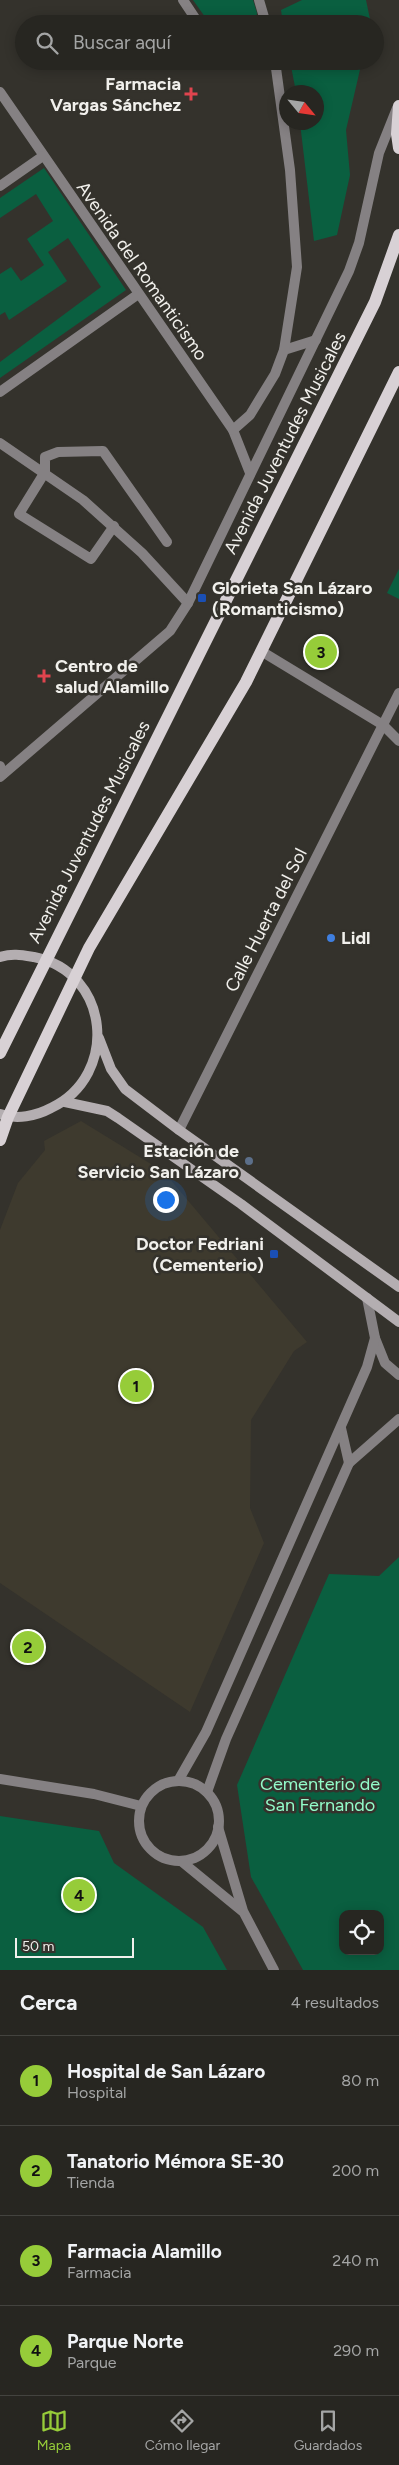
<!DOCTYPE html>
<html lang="es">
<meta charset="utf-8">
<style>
body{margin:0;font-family:Figtree,sans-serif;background:#33322e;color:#f1f3f6}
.controls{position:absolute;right:15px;bottom:15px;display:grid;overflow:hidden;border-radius:10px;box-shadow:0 2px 12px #0003}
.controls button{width:45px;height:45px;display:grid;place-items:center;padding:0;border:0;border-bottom:1px solid #43433f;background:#272621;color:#f1f3f6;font:25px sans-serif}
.compass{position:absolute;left:279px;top:85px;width:45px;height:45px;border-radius:50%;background:#272621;box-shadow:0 2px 12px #0003;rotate:119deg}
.scale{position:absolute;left:15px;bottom:12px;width:119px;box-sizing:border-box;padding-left:5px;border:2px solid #f1f0ec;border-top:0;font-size:14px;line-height:18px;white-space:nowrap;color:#f1f0ec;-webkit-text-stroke:4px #34322c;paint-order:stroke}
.you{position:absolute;left:165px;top:1199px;width:18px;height:18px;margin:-12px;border:4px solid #fff;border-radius:50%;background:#1a73e8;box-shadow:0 0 0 8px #1a73e833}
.badge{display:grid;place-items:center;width:32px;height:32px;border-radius:50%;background:#96cc39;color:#111;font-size:16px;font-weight:700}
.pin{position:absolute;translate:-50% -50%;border:2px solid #fff;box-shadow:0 1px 5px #0006}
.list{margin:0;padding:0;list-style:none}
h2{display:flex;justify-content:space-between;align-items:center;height:65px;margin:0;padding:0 20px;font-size:21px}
h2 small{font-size:16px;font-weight:400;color:#a4a5a5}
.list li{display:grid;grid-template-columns:32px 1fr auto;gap:15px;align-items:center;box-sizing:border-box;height:90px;padding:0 20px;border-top:1px solid #43433f}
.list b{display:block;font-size:19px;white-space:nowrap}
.list p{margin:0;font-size:16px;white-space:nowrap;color:#a4a5a5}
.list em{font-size:16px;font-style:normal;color:#a4a5a5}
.icon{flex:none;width:28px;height:28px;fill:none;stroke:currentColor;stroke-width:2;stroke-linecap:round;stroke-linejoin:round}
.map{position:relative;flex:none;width:399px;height:1970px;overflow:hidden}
.search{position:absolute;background:#272621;box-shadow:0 2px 12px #0003;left:15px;right:15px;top:15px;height:55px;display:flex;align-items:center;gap:12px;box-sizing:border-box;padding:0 18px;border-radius:28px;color:#a4a5a5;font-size:19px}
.sheet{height:425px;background:#272621}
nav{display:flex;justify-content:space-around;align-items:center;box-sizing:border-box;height:70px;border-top:1px solid #43433f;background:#272621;font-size:14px;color:#a4a5a5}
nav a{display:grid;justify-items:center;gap:2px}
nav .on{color:#96cc39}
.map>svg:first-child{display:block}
.built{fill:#3e3a2e}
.green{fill:#0a5f40;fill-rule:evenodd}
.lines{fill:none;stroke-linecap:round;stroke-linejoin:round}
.minor{stroke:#858183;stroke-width:10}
.tertiary{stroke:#858183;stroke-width:10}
.secondary{stroke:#b4aeb1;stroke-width:10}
.primary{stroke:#d8d1d5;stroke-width:12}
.health-dot{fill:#e0444e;stroke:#34322c;stroke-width:2}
.transit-dot{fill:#1a4fb4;stroke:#34322c;stroke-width:2}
.shop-dot{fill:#3f7fe0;stroke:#34322c;stroke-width:2}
.service-dot{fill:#5c6f8a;stroke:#34322c;stroke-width:2}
.labels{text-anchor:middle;stroke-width:5;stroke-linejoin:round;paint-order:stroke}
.poi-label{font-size:18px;font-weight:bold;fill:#f1f0ec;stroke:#34322c;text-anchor:end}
.street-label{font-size:18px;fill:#f1f0ec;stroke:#34322c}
.park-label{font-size:18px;fill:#93fbc9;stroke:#34322c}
</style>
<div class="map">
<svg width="399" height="1970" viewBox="0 0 399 1970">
<rect width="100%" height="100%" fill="#34322c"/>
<path class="built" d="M 81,1121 L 164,1172 L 307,1342 L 294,1351 L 251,1420 L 250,1508 L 264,1543 L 190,1712 L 0,1583 L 0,1230 L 18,1183 L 45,1150 L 44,1141 Z"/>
<g class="green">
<path d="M 193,0 L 253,0 L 257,13 L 255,24 L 210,24 Z"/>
<path d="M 302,0 L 366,0 L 371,24 L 283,24 L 281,10 Z"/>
<path d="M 290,61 L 362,61 L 346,130 L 350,175 L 337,235 L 314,241 L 300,123 L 316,122 L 316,92 L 296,92 Z"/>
<path d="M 44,168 L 126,290 L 0,378 L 0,362 L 101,287 L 68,238 L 48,252 L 67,281 L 9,320 L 5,312 L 0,315 L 0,274 L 11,267 L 21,281 L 44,265 L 27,239 L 53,221 L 36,194 L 0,218 L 0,198 Z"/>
<path d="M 399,569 L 399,599 L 387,593 Z"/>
<path d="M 399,1557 L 399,1970 L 303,1970 L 251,1877 L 237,1785 L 329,1574 L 379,1576 ZM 343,1914 L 380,1914 L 380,1951 L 343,1951 Z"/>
<path d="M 0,1816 L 99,1831 L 114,1863 L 203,1927 L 227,1970 L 0,1970 Z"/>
</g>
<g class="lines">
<g class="minor">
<path d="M 183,0 L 199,24"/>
<path d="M 259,0 L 266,24"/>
<path d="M 0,92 L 233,430 L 250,473"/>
<path d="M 0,186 L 43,156"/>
<path d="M 284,350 L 316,340"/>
<path d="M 0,392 L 137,295"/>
<path d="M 233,430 L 250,415 L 275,374 L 284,350 L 297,267 L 290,170 L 275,61"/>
<path d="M 0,443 L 83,500 L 142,553 L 188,603"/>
<path d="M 114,526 L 91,559 L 19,514 L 45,472 L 45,457 L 58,452 L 103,451 L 167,542"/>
<path d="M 261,651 L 383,725 L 399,741"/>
<path d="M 0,777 L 170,631 L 188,603 L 349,271 L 359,243 L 379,153 L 397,108"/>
<path d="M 179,1130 L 399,693"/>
<path d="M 375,1338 L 385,1363 L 399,1375"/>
<path d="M 341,1428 L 349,1463"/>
<path d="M 0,1779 L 94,1794 L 141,1806"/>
<path d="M 178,1781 L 206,1732 L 367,1367 L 375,1338 L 367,1298"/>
<circle cx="179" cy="1821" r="40"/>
<path d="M 207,1792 L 226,1739 L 349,1463 L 399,1419"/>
<path d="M 218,1827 L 243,1911 L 274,1970"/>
<path d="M 181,1861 L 242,1911"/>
</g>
<path class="tertiary" d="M 0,766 L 3,774"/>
<g class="secondary">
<path d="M 0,957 C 12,953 22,955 34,957 C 110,972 120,1075 51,1108 C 36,1116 17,1120 0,1114"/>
<path d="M 99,1038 L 111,1069 L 125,1089 L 179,1130 L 399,1287"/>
<path d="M 65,1102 L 107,1111 L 118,1118 L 241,1204 L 399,1322"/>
</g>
<g class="primary">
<path d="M 399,106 L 397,134 L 399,148"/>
<path d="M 0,1053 L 375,302 L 399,235"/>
<path d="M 0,1140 L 8,1117 L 89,948 L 246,682 L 399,372"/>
</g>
</g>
<g class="health-dot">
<path d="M188.5 86.5h5v5h5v5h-5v5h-5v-5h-5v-5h5z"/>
<path d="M41.5 668.5h5v5h5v5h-5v5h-5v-5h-5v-5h5z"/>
</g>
<g class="transit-dot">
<rect x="197" y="593" width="10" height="10" rx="2.5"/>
<rect x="269" y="1249" width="10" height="10" rx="2.5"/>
</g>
<circle class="shop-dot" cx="331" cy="938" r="5"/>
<circle class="service-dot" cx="249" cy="1161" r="5"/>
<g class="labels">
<g class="poi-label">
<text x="181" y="90">Farmacia<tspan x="181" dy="21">Vargas Sánchez</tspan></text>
<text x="212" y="594" text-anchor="start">Glorieta San Lázaro<tspan x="212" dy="21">(Romanticismo)</tspan></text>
<text x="55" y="672" text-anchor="start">Centro de<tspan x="55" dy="21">salud Alamillo</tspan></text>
<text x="341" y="944" text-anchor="start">Lidl</text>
<text x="239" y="1157">Estación de<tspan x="239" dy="21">Servicio San Lázaro</tspan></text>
<text x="264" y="1250">Doctor Fedriani<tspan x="264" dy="21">(Cementerio)</tspan></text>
</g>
<g class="street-label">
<text transform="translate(142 271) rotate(55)" y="6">Avenida del Romanticismo</text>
<text transform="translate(285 443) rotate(-63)" y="6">Avenida Juventudes Musicales</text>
<text transform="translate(89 832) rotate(-63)" y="6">Avenida Juventudes Musicales</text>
<text transform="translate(266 920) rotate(-63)" y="6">Calle Huerta del Sol</text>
</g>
<g class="park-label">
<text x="320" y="1790">Cementerio de<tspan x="320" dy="21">San Fernando</tspan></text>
</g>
</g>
</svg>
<div class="controls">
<button><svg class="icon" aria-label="locate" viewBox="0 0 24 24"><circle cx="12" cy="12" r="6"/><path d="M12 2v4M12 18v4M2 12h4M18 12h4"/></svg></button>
</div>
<svg class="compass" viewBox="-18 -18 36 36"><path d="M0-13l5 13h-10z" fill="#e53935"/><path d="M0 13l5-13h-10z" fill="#a4a5a5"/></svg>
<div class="scale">50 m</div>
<div class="you"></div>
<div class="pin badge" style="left:136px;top:1386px">1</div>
<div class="pin badge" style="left:28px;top:1647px">2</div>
<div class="pin badge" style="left:321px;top:652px">3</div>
<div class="pin badge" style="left:79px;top:1895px">4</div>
<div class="search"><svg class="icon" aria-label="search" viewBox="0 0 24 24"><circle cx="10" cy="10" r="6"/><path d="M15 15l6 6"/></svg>Buscar aquí</div>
</div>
<section class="sheet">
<h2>Cerca<small>4 resultados</small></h2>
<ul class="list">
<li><span class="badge">1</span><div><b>Hospital de San Lázaro</b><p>Hospital</p></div><em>80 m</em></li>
<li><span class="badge">2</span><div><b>Tanatorio Mémora SE-30</b><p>Tienda</p></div><em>200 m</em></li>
<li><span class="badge">3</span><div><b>Farmacia Alamillo</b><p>Farmacia</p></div><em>240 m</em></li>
<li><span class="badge">4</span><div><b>Parque Norte</b><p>Parque</p></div><em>290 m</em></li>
</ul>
</section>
<nav>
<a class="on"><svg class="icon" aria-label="map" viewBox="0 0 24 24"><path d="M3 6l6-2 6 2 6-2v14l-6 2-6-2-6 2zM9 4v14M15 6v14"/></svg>Mapa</a>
<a><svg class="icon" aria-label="directions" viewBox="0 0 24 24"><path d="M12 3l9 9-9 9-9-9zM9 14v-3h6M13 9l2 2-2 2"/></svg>Cómo llegar</a>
<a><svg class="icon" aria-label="saved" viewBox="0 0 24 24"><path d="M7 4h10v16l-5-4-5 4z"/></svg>Guardados</a>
</nav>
